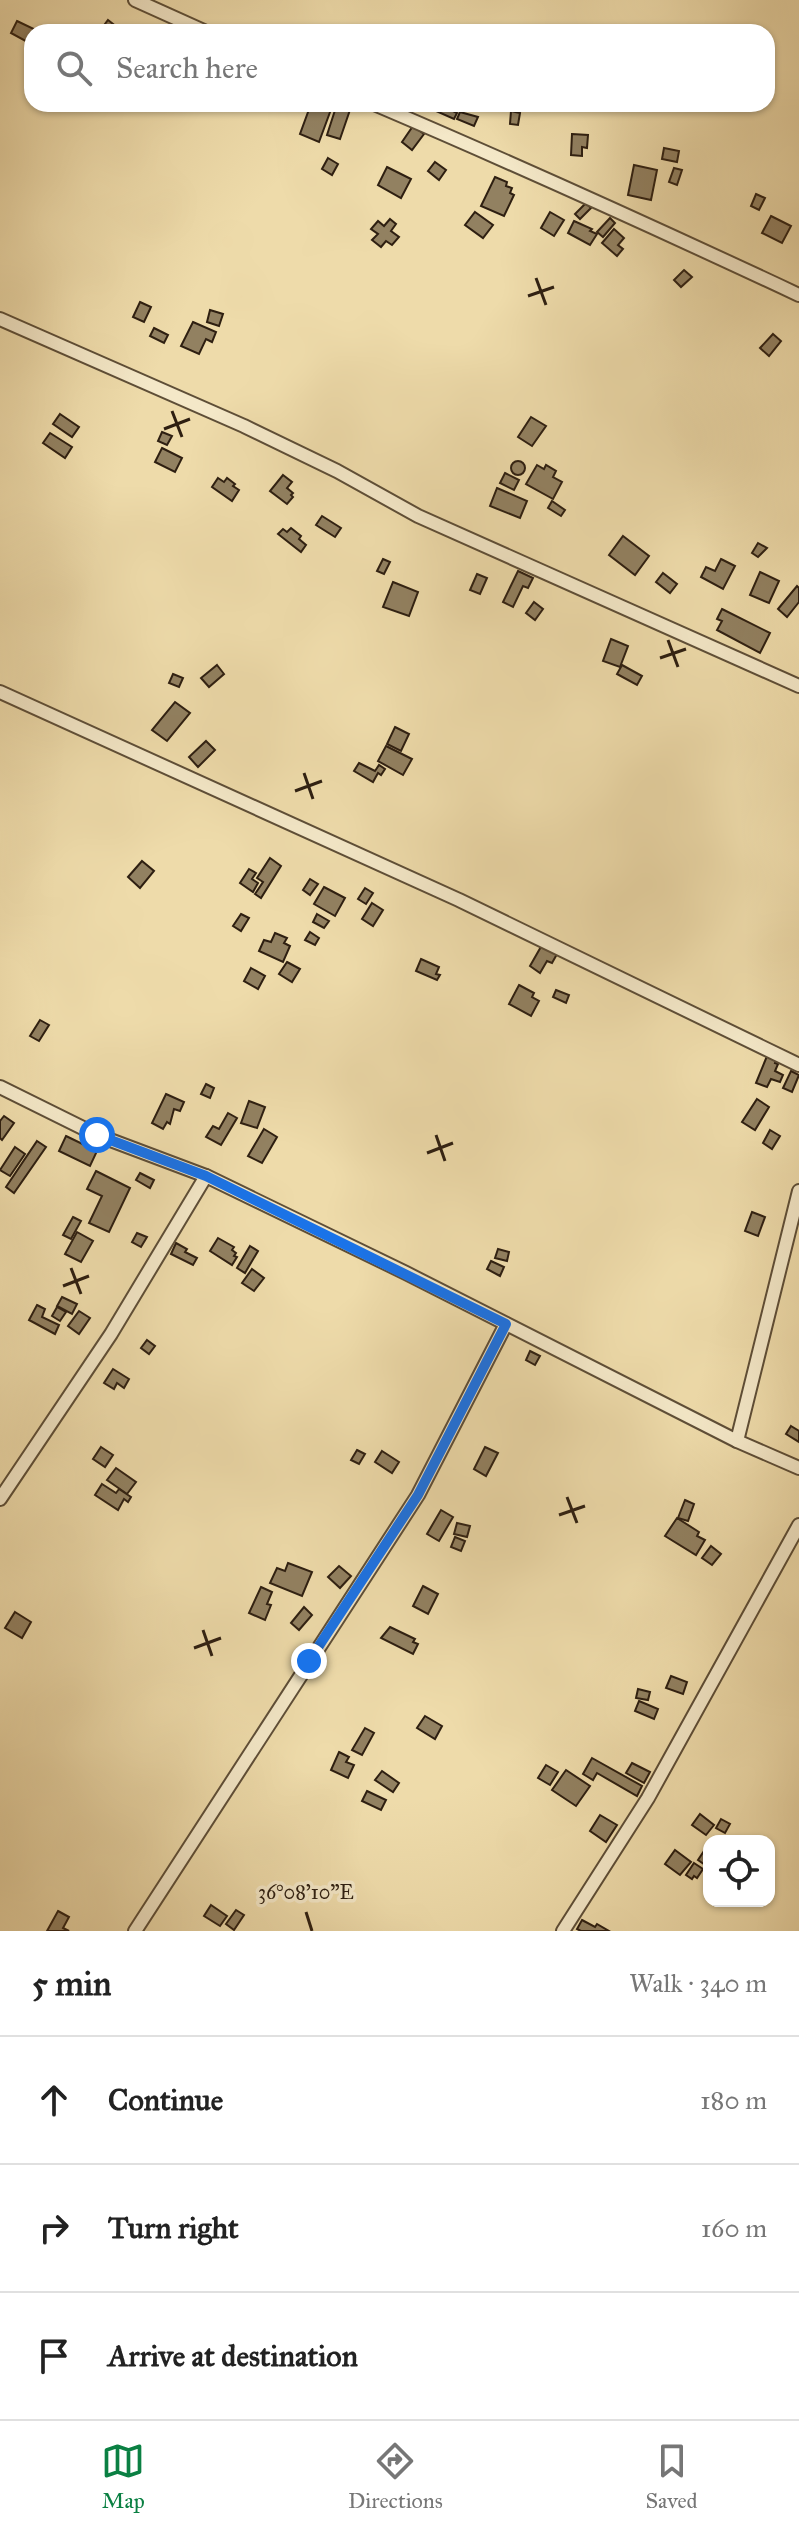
<!DOCTYPE html>
<meta charset="utf-8">
<style>
body{margin:0;font-family:"IM FELL Great Primer",serif;background:#f6f6f6;color:#222}
.controls{position:absolute;right:24px;bottom:24px;display:grid;overflow:hidden;border-radius:16px;box-shadow:0 2px 6px #0004}
.controls button{width:72px;height:72px;display:grid;place-items:center;padding:0;border:0;border-bottom:2px solid #e0e0e0;background:#fff;color:#222;font:40px sans-serif}
.stop{position:absolute;width:24px;height:24px;margin:-18px;border:6px solid #1a73e8;border-radius:50%;background:#fff}
.stop.end{background:#1a73e8;border-color:#fff;box-shadow:0 2px 8px #0008}
.list{margin:0;padding:0;list-style:none}
h2{display:flex;justify-content:space-between;align-items:center;height:104px;margin:0;padding:0 32px;font-size:34px}
h2 small{font-size:26px;font-weight:400;color:#767676}
.list li{display:grid;grid-template-columns:52px 1fr auto;gap:24px;align-items:center;box-sizing:border-box;height:128px;padding:0 32px;border-top:2px solid #e0e0e0}
.list b{display:block;font-size:30px;white-space:nowrap}
.list em{font-size:26px;font-style:normal;color:#767676}
.icon{flex:none;width:44px;height:44px;fill:none;stroke:currentColor;stroke-width:2;stroke-linecap:round;stroke-linejoin:round}
.map{position:relative;flex:none;width:799px;height:1931px;overflow:hidden}
.search{position:absolute;background:#fff;box-shadow:0 2px 6px #0004;left:24px;right:24px;top:24px;height:88px;display:flex;align-items:center;gap:20px;box-sizing:border-box;padding:0 28px;border-radius:24px;color:#767676;font-size:30px}
.sheet{height:488px;background:#fff}
nav{display:flex;justify-content:space-around;align-items:center;box-sizing:border-box;height:112px;border-top:2px solid #e0e0e0;background:#fff;font-size:22px;color:#767676}
nav a{display:grid;justify-items:center;gap:4px}
nav .on{color:#0b8043}
.map>svg:first-child{display:block}
.building{fill:#928161;stroke:#2e1f11;stroke-width:2}
.lines{fill:none;stroke-linecap:round;stroke-linejoin:round}
.street-casing{stroke:#5e4e37;stroke-width:16}
.street{stroke:#f4e8c8;stroke-width:12}
.route{stroke:#1a73e8;stroke-width:10}
.ticks{fill:none;stroke:#2e1f11;stroke-width:3}
.ticks-label{font-size:20px;text-anchor:middle;fill:#2e1f11;stroke:#f4e8c8;stroke-width:7;stroke-linejoin:round;paint-order:stroke}
</style>
<div class="map">
<svg width="799" height="1931" viewBox="0 0 799 1931">
<rect width="100%" height="100%" fill="#eedbaa"/>
<filter id="stains"><feTurbulence type="fractalNoise" baseFrequency=".0025" numOctaves="4"/><feColorMatrix values="0 0 0 0 .2 0 0 0 0 .09 0 0 0 0 .02 0 0 0 .5 -.17"/></filter>
<radialGradient id="worn" r=".72"><stop offset=".6" stop-color="#630" stop-opacity="0"/><stop offset="1" stop-color="#630" stop-opacity=".3"/></radialGradient>
<g class="building">
<path d="M 108,20 L 122,31 L 122,32 L 99,32 Z"/>
<path d="M 17,21 L 38,31 L 32,32 L 31,44 L 11,33 Z"/>
<path d="M 311,104 L 333,104 L 319,142 L 300,134 Z"/>
<path d="M 337,104 L 352,104 L 340,139 L 327,135 Z"/>
<path d="M 439,104 L 457,113 L 454,119 L 436,111 Z"/>
<path d="M 511,111 L 520,113 L 518,125 L 510,124 Z"/>
<path d="M 460,112 L 478,117 L 474,126 L 457,119 Z"/>
<path d="M 413,126 L 424,134 L 412,150 L 402,142 Z"/>
<path d="M 572,134 L 588,135 L 587,148 L 582,147 L 582,156 L 571,155 Z"/>
<path d="M 664,148 L 679,151 L 677,162 L 662,159 Z"/>
<path d="M 328,158 L 338,164 L 332,175 L 322,169 Z"/>
<path d="M 435,162 L 446,170 L 439,180 L 428,171 Z"/>
<path d="M 634,165 L 657,170 L 651,200 L 628,195 Z"/>
<path d="M 387,167 L 411,179 L 401,198 L 378,185 Z"/>
<path d="M 674,168 L 682,170 L 677,185 L 669,182 Z"/>
<path d="M 495,177 L 507,182 L 506,186 L 512,188 L 510,193 L 514,195 L 504,216 L 481,206 Z"/>
<path d="M 756,194 L 765,198 L 759,210 L 751,206 Z"/>
<path d="M 586,203 L 591,208 L 580,219 L 575,214 Z"/>
<path d="M 475,212 L 493,225 L 483,238 L 465,225 Z"/>
<path d="M 550,212 L 564,220 L 554,236 L 541,228 Z"/>
<path d="M 771,216 L 791,226 L 782,243 L 762,233 Z"/>
<path d="M 610,218 L 615,223 L 603,237 L 597,232 Z"/>
<path d="M 390,219 L 396,224 L 391,231 L 399,237 L 392,245 L 386,241 L 381,247 L 372,240 L 378,234 L 371,229 L 378,221 L 384,226 Z"/>
<path d="M 574,221 L 592,229 L 590,231 L 597,234 L 590,245 L 568,233 Z"/>
<path d="M 614,229 L 624,238 L 618,245 L 623,249 L 617,256 L 602,243 Z"/>
<path d="M 684,270 L 692,277 L 681,287 L 674,280 Z"/>
<path d="M 140,302 L 151,307 L 144,322 L 133,317 Z"/>
<path d="M 210,310 L 223,314 L 219,326 L 207,322 Z"/>
<path d="M 193,322 L 216,332 L 212,342 L 206,339 L 199,354 L 181,346 Z"/>
<path d="M 154,328 L 168,335 L 164,343 L 150,336 Z"/>
<path d="M 773,334 L 781,341 L 769,356 L 760,348 Z"/>
<path d="M 60,414 L 79,427 L 72,437 L 53,424 Z"/>
<path d="M 531,417 L 546,426 L 532,446 L 518,437 Z"/>
<path d="M 162,432 L 172,436 L 167,445 L 158,441 Z"/>
<path d="M 50,433 L 72,447 L 65,458 L 43,443 Z"/>
<path d="M 162,448 L 182,458 L 175,472 L 155,462 Z"/>
<circle cx="518" cy="468" r="7"/>
<path d="M 537,465 L 544,469 L 546,465 L 556,471 L 553,477 L 562,482 L 553,499 L 526,484 Z"/>
<path d="M 505,473 L 519,480 L 514,490 L 500,483 Z"/>
<path d="M 283,475 L 292,482 L 287,488 L 293,493 L 291,495 L 293,497 L 287,504 L 270,491 Z"/>
<path d="M 218,478 L 224,482 L 227,478 L 235,484 L 233,486 L 239,490 L 232,501 L 212,487 Z"/>
<path d="M 497,488 L 527,501 L 520,518 L 490,506 Z"/>
<path d="M 552,501 L 565,510 L 561,516 L 548,508 Z"/>
<path d="M 322,516 L 341,528 L 335,537 L 316,525 Z"/>
<path d="M 291,528 L 301,536 L 299,539 L 306,545 L 301,552 L 278,534 L 283,529 L 287,532 Z"/>
<path d="M 623,536 L 649,556 L 635,575 L 609,555 Z"/>
<path d="M 758,543 L 767,548 L 758,557 L 752,553 Z"/>
<path d="M 383,559 L 390,562 L 384,574 L 377,571 Z"/>
<path d="M 721,559 L 735,566 L 723,589 L 701,577 L 706,567 L 715,571 Z"/>
<path d="M 518,571 L 533,578 L 528,588 L 523,586 L 513,607 L 503,602 Z"/>
<path d="M 760,572 L 779,581 L 769,603 L 750,595 Z"/>
<path d="M 663,573 L 677,584 L 670,593 L 656,582 Z"/>
<path d="M 477,574 L 487,578 L 480,594 L 470,590 Z"/>
<path d="M 393,582 L 418,592 L 409,616 L 383,607 Z"/>
<path d="M 797,586 L 799,588 L 799,602 L 787,617 L 778,609 Z"/>
<path d="M 534,602 L 543,609 L 535,620 L 526,613 Z"/>
<path d="M 722,609 L 770,633 L 760,653 L 717,630 L 722,621 L 717,619 Z"/>
<path d="M 611,639 L 628,646 L 620,667 L 603,661 Z"/>
<path d="M 217,665 L 224,674 L 209,687 L 201,678 Z"/>
<path d="M 622,665 L 642,676 L 637,685 L 617,674 Z"/>
<path d="M 173,674 L 183,678 L 179,687 L 169,683 Z"/>
<path d="M 175,702 L 190,713 L 167,741 L 152,730 Z"/>
<path d="M 395,727 L 409,734 L 401,751 L 387,744 Z"/>
<path d="M 206,741 L 215,750 L 198,767 L 189,757 Z"/>
<path d="M 386,746 L 412,759 L 403,775 L 378,761 Z"/>
<path d="M 359,763 L 375,771 L 379,765 L 385,769 L 381,775 L 378,773 L 373,782 L 354,771 Z"/>
<path d="M 270,858 L 281,866 L 261,898 L 255,894 L 263,882 L 257,878 Z"/>
<path d="M 142,861 L 154,871 L 140,888 L 128,877 Z"/>
<path d="M 249,869 L 256,873 L 252,879 L 258,883 L 253,892 L 240,883 Z"/>
<path d="M 310,879 L 318,884 L 310,895 L 303,890 Z"/>
<path d="M 324,887 L 345,898 L 335,916 L 314,904 Z"/>
<path d="M 365,888 L 373,893 L 366,904 L 358,899 Z"/>
<path d="M 372,903 L 383,910 L 373,926 L 362,919 Z"/>
<path d="M 241,914 L 249,918 L 241,931 L 233,926 Z"/>
<path d="M 317,914 L 329,921 L 324,928 L 313,922 Z"/>
<path d="M 310,932 L 319,938 L 315,945 L 305,940 Z"/>
<path d="M 275,933 L 287,938 L 284,943 L 290,946 L 283,962 L 259,951 L 264,940 L 271,942 Z"/>
<path d="M 542,945 L 557,954 L 552,963 L 547,961 L 540,973 L 530,966 Z"/>
<path d="M 421,959 L 439,967 L 436,974 L 440,975 L 437,980 L 416,971 Z"/>
<path d="M 287,962 L 300,969 L 292,982 L 279,974 Z"/>
<path d="M 251,968 L 265,976 L 258,989 L 244,981 Z"/>
<path d="M 519,985 L 534,993 L 532,997 L 539,1001 L 531,1016 L 509,1004 Z"/>
<path d="M 556,990 L 569,995 L 566,1003 L 553,997 Z"/>
<path d="M 40,1020 L 49,1025 L 39,1041 L 30,1036 Z"/>
<path d="M 767,1056 L 776,1060 L 775,1063 L 778,1064 L 775,1071 L 783,1075 L 780,1082 L 771,1079 L 767,1087 L 756,1083 Z"/>
<path d="M 791,1071 L 799,1075 L 792,1092 L 783,1088 Z"/>
<path d="M 206,1084 L 214,1088 L 210,1098 L 201,1094 Z"/>
<path d="M 166,1094 L 184,1102 L 180,1111 L 174,1109 L 170,1124 L 167,1122 L 163,1129 L 152,1123 Z"/>
<path d="M 757,1099 L 769,1107 L 755,1130 L 742,1122 Z"/>
<path d="M 249,1101 L 265,1107 L 257,1128 L 241,1123 Z"/>
<path d="M 228,1113 L 237,1118 L 221,1145 L 206,1137 L 213,1126 L 219,1129 Z"/>
<path d="M 4,1116 L 14,1123 L 2,1140 L 0,1138 L 0,1121 Z"/>
<path d="M 264,1129 L 277,1137 L 262,1163 L 248,1156 Z"/>
<path d="M 770,1130 L 780,1136 L 772,1149 L 763,1143 Z"/>
<path d="M 66,1136 L 97,1151 L 90,1166 L 59,1151 Z"/>
<path d="M 37,1141 L 46,1147 L 14,1193 L 6,1187 Z"/>
<path d="M 15,1147 L 25,1154 L 10,1176 L 0,1170 Z"/>
<path d="M 96,1171 L 130,1188 L 109,1232 L 89,1223 L 102,1196 L 87,1189 Z"/>
<path d="M 140,1173 L 154,1180 L 150,1188 L 136,1180 Z"/>
<path d="M 752,1212 L 765,1217 L 758,1236 L 745,1231 Z"/>
<path d="M 73,1217 L 81,1221 L 71,1239 L 63,1235 Z"/>
<path d="M 77,1232 L 93,1241 L 81,1262 L 65,1254 Z"/>
<path d="M 137,1233 L 147,1237 L 141,1247 L 132,1242 Z"/>
<path d="M 218,1238 L 234,1247 L 232,1250 L 236,1253 L 234,1256 L 237,1257 L 232,1265 L 210,1251 Z"/>
<path d="M 176,1243 L 187,1249 L 185,1252 L 197,1258 L 193,1265 L 171,1254 Z"/>
<path d="M 250,1246 L 258,1251 L 245,1273 L 237,1268 Z"/>
<path d="M 498,1249 L 509,1252 L 507,1261 L 495,1258 Z"/>
<path d="M 491,1261 L 504,1267 L 500,1276 L 487,1269 Z"/>
<path d="M 252,1269 L 264,1278 L 254,1291 L 242,1283 Z"/>
<path d="M 62,1297 L 77,1304 L 72,1314 L 57,1306 Z"/>
<path d="M 37,1305 L 45,1309 L 42,1317 L 59,1325 L 55,1334 L 29,1320 Z"/>
<path d="M 57,1307 L 66,1312 L 60,1321 L 52,1316 Z"/>
<path d="M 79,1311 L 90,1318 L 79,1334 L 68,1326 Z"/>
<path d="M 147,1340 L 155,1346 L 149,1354 L 141,1348 Z"/>
<path d="M 530,1351 L 540,1356 L 535,1365 L 526,1360 Z"/>
<path d="M 113,1369 L 129,1379 L 124,1388 L 117,1383 L 114,1389 L 104,1383 Z"/>
<path d="M 791,1426 L 799,1431 L 799,1442 L 786,1434 Z"/>
<path d="M 101,1447 L 113,1455 L 105,1467 L 93,1459 Z"/>
<path d="M 485,1447 L 498,1453 L 486,1476 L 474,1469 Z"/>
<path d="M 357,1450 L 365,1454 L 359,1464 L 351,1460 Z"/>
<path d="M 382,1451 L 399,1462 L 392,1473 L 375,1462 Z"/>
<path d="M 116,1468 L 136,1482 L 127,1494 L 107,1480 Z"/>
<path d="M 102,1484 L 116,1493 L 119,1489 L 131,1497 L 128,1502 L 124,1499 L 118,1510 L 95,1495 Z"/>
<path d="M 685,1500 L 694,1504 L 688,1521 L 678,1518 Z"/>
<path d="M 441,1510 L 453,1517 L 439,1541 L 427,1534 Z"/>
<path d="M 677,1518 L 699,1532 L 697,1536 L 705,1540 L 696,1555 L 665,1536 Z"/>
<path d="M 457,1523 L 470,1526 L 467,1537 L 454,1534 Z"/>
<path d="M 455,1537 L 465,1541 L 461,1551 L 451,1547 Z"/>
<path d="M 711,1546 L 721,1554 L 712,1565 L 702,1558 Z"/>
<path d="M 288,1563 L 312,1572 L 302,1596 L 270,1583 L 277,1568 L 285,1571 Z"/>
<path d="M 339,1566 L 351,1576 L 340,1588 L 328,1577 Z"/>
<path d="M 423,1586 L 438,1594 L 428,1614 L 413,1606 Z"/>
<path d="M 261,1587 L 272,1592 L 267,1604 L 271,1605 L 265,1620 L 249,1613 Z"/>
<path d="M 304,1607 L 312,1615 L 299,1630 L 291,1623 Z"/>
<path d="M 15,1612 L 31,1622 L 22,1638 L 5,1628 Z"/>
<path d="M 390,1627 L 415,1639 L 413,1642 L 418,1644 L 413,1654 L 381,1638 Z"/>
<path d="M 671,1676 L 687,1682 L 683,1694 L 666,1688 Z"/>
<path d="M 638,1689 L 650,1692 L 648,1700 L 636,1698 Z"/>
<path d="M 639,1701 L 658,1709 L 654,1719 L 635,1711 Z"/>
<path d="M 425,1716 L 442,1726 L 435,1739 L 417,1728 Z"/>
<path d="M 365,1728 L 374,1733 L 362,1755 L 352,1750 Z"/>
<path d="M 339,1752 L 349,1757 L 346,1762 L 354,1765 L 348,1778 L 331,1770 Z"/>
<path d="M 592,1758 L 642,1786 L 637,1796 L 597,1773 L 593,1780 L 583,1774 Z"/>
<path d="M 632,1763 L 650,1772 L 644,1783 L 626,1773 Z"/>
<path d="M 546,1765 L 558,1772 L 550,1785 L 538,1778 Z"/>
<path d="M 566,1770 L 590,1786 L 576,1806 L 552,1790 Z"/>
<path d="M 382,1771 L 399,1783 L 393,1792 L 375,1780 Z"/>
<path d="M 367,1791 L 386,1800 L 381,1810 L 362,1801 Z"/>
<path d="M 700,1814 L 714,1825 L 706,1835 L 692,1825 Z"/>
<path d="M 600,1815 L 617,1825 L 606,1842 L 590,1831 Z"/>
<path d="M 721,1819 L 730,1824 L 725,1833 L 716,1828 Z"/>
<path d="M 675,1850 L 691,1862 L 680,1875 L 665,1864 Z"/>
<path d="M 704,1851 L 709,1855 L 708,1867 L 698,1860 Z"/>
<path d="M 694,1863 L 703,1869 L 697,1878 L 694,1876 L 692,1879 L 686,1875 Z"/>
<path d="M 211,1905 L 227,1916 L 220,1926 L 204,1916 Z"/>
<path d="M 236,1910 L 244,1915 L 234,1930 L 226,1924 Z"/>
<path d="M 58,1911 L 69,1917 L 63,1928 L 69,1931 L 47,1931 Z"/>
<path d="M 582,1920 L 595,1927 L 597,1924 L 609,1931 L 581,1931 L 577,1929 Z"/>
</g>
<g class="lines">
<g class="street-casing">
<g id="street">
<path d="M 135,0 L 206,32"/>
<path d="M 374,104 C 517,165 658,229 799,295"/>
<path d="M 0,319 L 244,426 L 337,471 L 418,516 L 799,686"/>
<path d="M 0,692 L 459,900 L 799,1065"/>
<path d="M 0,1087 L 97,1135 L 206,1176 L 406,1273 L 737,1441 L 799,1468"/>
<path d="M 737,1441 L 799,1191"/>
<path d="M 0,1499 L 111,1334 L 206,1176"/>
<path d="M 135,1931 L 418,1495 L 506,1324"/>
<path d="M 563,1931 L 648,1798 L 799,1525"/>
</g>
</g>
<use href="#street" class="street"/>
</g>
<g class="lines">
<path class="route" d="M 97,1135 L 206,1176 L 506,1324 L 418,1495 L 309,1661"/>
</g>
<path class="ticks" d="M 536,278 L 546,305M 528,296 L 554,287M 172,411 L 182,437M 164,429 L 190,419M 668,640 L 678,667M 660,658 L 686,649M 304,773 L 313,799M 295,791 L 322,781M 436,1135 L 445,1161M 427,1153 L 453,1143M 71,1268 L 81,1294M 63,1286 L 89,1276M 567,1497 L 577,1523M 559,1515 L 585,1506M 203,1630 L 212,1656M 194,1648 L 221,1638M 306,1912 L 312,1931"/>
<g class="ticks-label">
<text x="306" y="1899">36°08'10"E</text>
</g>
<rect width="100%" height="100%" filter="url(#stains)"/>
<rect width="100%" height="100%" fill="url(#worn)"/>
</svg>
<div class="controls">
<button><svg class="icon" aria-label="locate" viewBox="0 0 24 24"><circle cx="12" cy="12" r="6"/><path d="M12 2v4M12 18v4M2 12h4M18 12h4"/></svg></button>
</div>
<div class="stop" style="left:97px;top:1135px"></div>
<div class="stop end" style="left:309px;top:1661px"></div>
<div class="search"><svg class="icon" aria-label="search" viewBox="0 0 24 24"><circle cx="10" cy="10" r="6"/><path d="M15 15l6 6"/></svg>Search here</div>
</div>
<section class="sheet">
<h2>5 min<small>Walk · 340 m</small></h2>
<ul class="list">
<li><svg class="icon" aria-label="ahead" viewBox="0 0 24 24"><path d="M12 20V5M6 11l6-6 6 6"/></svg><div><b>Continue</b></div><em>180 m</em></li>
<li><svg class="icon" aria-label="right" viewBox="0 0 24 24"><path d="M7 20v-9h11M14 6l5 5-5 5"/></svg><div><b>Turn right</b></div><em>160 m</em></li>
<li><svg class="icon" aria-label="arrive" viewBox="0 0 24 24"><path d="M6 21V4h12l-3 4 3 4H6"/></svg><div><b>Arrive at destination</b></div></li>
</ul>
</section>
<nav>
<a class="on"><svg class="icon" aria-label="map" viewBox="0 0 24 24"><path d="M3 6l6-2 6 2 6-2v14l-6 2-6-2-6 2zM9 4v14M15 6v14"/></svg>Map</a>
<a><svg class="icon" aria-label="directions" viewBox="0 0 24 24"><path d="M12 3l9 9-9 9-9-9zM9 14v-3h6M13 9l2 2-2 2"/></svg>Directions</a>
<a><svg class="icon" aria-label="saved" viewBox="0 0 24 24"><path d="M7 4h10v16l-5-4-5 4z"/></svg>Saved</a>
</nav>
